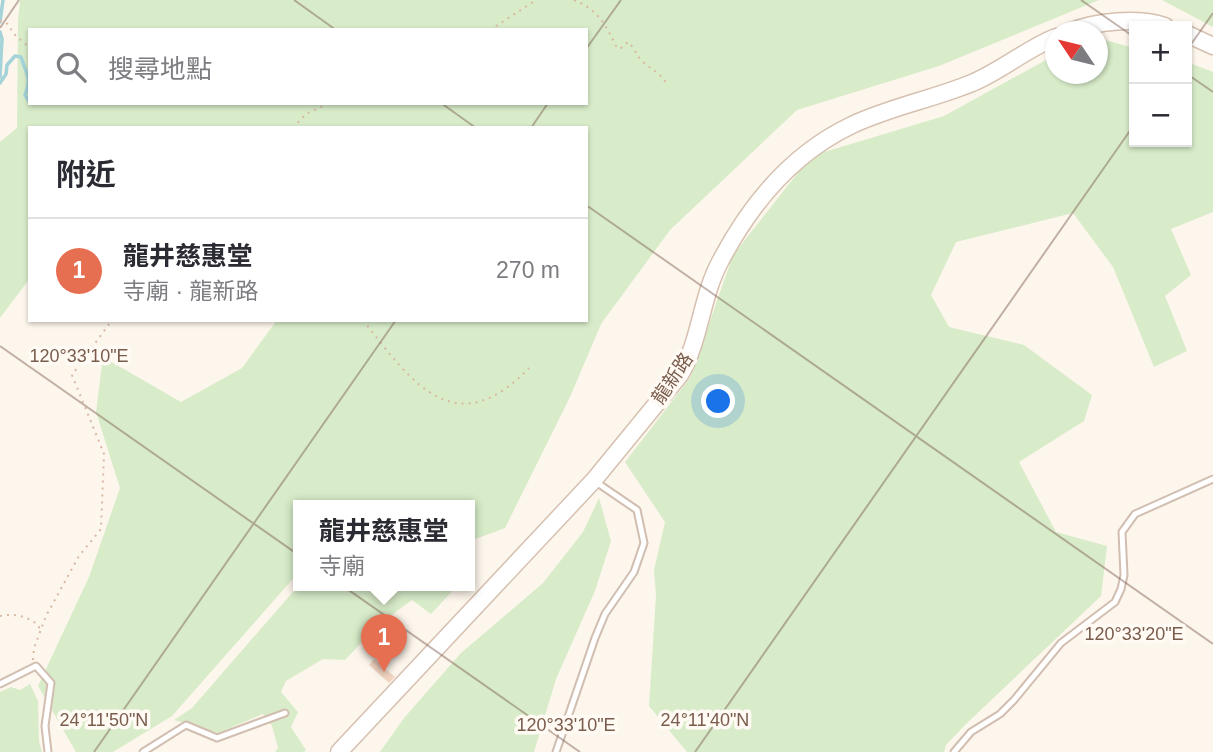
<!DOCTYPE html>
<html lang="zh-TW">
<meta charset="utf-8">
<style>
body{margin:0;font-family:Arial,"Noto Sans TC",sans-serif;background:#f2f2f3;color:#2b2b33}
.controls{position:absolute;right:21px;top:21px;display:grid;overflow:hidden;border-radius:0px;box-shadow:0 2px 5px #0004}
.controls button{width:63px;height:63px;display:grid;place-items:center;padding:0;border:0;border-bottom:2px solid #e1e1e2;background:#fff;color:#2b2b33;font:35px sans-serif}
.compass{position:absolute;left:1045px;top:21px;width:63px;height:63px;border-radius:50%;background:#fff;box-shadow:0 2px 5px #0004;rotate:305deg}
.you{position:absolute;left:719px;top:402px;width:24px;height:24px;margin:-18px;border:5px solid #fff;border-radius:50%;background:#1a73e8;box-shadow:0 0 0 10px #1a73e833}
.badge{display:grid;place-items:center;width:46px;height:46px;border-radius:50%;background:#e76f51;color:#fff;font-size:23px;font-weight:700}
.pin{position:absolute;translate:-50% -58px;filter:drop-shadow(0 2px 4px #0008)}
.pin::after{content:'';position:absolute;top:37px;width:24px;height:21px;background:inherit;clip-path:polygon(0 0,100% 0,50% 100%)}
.popup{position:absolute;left:293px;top:500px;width:182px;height:91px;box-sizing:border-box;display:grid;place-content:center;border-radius:0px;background:#fff;filter:drop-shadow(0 2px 5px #0005);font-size:23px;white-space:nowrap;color:#7c7c81}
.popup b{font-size:26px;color:#2b2b33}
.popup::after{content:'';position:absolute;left:50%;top:100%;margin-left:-14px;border:14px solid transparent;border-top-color:#fff}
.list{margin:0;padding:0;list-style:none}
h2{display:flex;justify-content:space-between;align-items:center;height:91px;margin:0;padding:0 28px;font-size:30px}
h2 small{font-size:23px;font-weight:400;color:#7c7c81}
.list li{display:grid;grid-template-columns:46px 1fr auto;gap:21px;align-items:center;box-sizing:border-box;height:105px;padding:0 28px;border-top:2px solid #e1e1e2}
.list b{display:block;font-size:26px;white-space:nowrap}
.list p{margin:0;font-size:23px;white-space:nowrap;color:#7c7c81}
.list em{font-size:23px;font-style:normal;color:#7c7c81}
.icon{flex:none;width:38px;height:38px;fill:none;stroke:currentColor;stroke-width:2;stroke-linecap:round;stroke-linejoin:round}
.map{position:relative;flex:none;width:1213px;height:752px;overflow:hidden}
.search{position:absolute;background:#fff;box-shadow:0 2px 5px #0004;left:28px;top:28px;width:560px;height:77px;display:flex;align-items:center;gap:18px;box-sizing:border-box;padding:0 24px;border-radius:0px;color:#7c7c81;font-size:26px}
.panel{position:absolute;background:#fff;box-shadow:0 2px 5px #0004;left:28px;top:126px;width:560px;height:196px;border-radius:0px}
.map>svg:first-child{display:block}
.green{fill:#d8ecc9;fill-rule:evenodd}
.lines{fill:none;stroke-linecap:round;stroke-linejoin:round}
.stream{stroke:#a5d3da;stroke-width:3.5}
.building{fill:#f3d5c3}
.lane-casing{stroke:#d1beb0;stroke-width:9}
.secondary-casing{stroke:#d6c0b0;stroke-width:19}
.path{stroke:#d9b8a5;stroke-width:2;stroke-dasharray:2 5;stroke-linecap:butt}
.lane{stroke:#fff;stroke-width:5}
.secondary{stroke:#fff;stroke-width:16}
.ticks{fill:none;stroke:#7a5c4d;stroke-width:2;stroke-opacity:0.45}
.labels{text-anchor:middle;stroke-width:7;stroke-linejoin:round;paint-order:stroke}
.street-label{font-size:19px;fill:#7a5c4d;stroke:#fffaf3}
.ticks-label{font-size:18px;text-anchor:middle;fill:#7a5c4d;stroke:#fffaf3;stroke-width:7;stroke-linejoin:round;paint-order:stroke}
</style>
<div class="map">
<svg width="1213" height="752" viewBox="0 0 1213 752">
<rect width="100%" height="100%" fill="#fdf6ec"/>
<g class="green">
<path d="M 20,0 L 1099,0 L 939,66 L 797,110 L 670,230 L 601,324 L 570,397 L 505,528 L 470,541 L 470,506 L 298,506 L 298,573 L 172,716 L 113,752 L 76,752 L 38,686 L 89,577 L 120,488 L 96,412 L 103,357 L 181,402 L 242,368 L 277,320 L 586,320 L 586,128 L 30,128 L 30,278 L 0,318 L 0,142 L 17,128 L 18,21 ZM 30,30 L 586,30 L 586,103 L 30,103 Z"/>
<path d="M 1162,0 L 1213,0 L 1213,27 Z"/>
<path d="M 1098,38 L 1134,48 L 1134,142 L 1187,142 L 1187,62 L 1213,72 L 1213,212 L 1171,229 L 1191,275 L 1165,296 L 1187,351 L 1154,367 L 1113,267 L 1073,213 L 956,242 L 931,295 L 949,327 L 1024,345 L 1092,395 L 1084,421 L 1019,462 L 1056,532 L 1107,546 L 1101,596 L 966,724 L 946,745 L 944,752 L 687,752 L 649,706 L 656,595 L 654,570 L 665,522 L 625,462 L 690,378 L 733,255 L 811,156 L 944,116 L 1055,55 L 1056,74 L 1098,74 Z"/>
<path d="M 599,498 L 611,541 L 595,591 L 556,679 L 534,752 L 380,752 L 404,718 L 461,653 L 543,583 L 583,532 Z"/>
<path d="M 298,586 L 457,586 L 431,614 L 412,600 L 379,624 L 345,660 L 323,659 L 286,681 L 281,692 L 298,712 L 291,727 L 306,750 L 304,752 L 275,752 L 278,748 L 272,726 L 263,714 L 218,733 L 174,720 L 192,708 Z"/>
<path d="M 30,684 L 38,701 L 39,741 L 42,752 L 0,752 L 0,692 L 11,687 L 20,690 Z"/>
</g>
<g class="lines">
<g class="stream">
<path d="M 0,22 L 3,0"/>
<path d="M 0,32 L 2,39 L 0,77"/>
<path d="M 0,83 L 6,74 L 7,65 L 15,56 L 21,57 C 26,74 32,77 25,95 L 30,103"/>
<path d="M 30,103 L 39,103"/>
</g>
</g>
<path class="building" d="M 374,659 L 395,677 L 389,683 L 369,665 Z"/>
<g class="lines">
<g class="lane-casing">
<g id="lane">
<path d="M 0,684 L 36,666 L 51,683 L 45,726 L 48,752"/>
<path d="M 143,752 L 186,725 L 217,738 L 285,713"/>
<path d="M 556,752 L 595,638 L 605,614 L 634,572 L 644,543 L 637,510 L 596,482"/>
<path d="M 954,752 L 971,732 L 1000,714 L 1014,700 L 1061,643 L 1115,602 L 1121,589 L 1124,575 L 1122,532 L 1135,514 L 1213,479"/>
</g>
</g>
<g class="secondary-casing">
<g id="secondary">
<path d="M 1069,32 C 1096,21 1137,17 1165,26"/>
<path d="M 1187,34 L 1213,46"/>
<path d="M 339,752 L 594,480 L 680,375 C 701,339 701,296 721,260 C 751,203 793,153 852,125 C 890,107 933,99 972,83 C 1001,71 1026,49 1056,37"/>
</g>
</g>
<g class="path">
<path d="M 574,0 C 597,9 606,25 616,46 L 620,49 L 628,42 C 635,48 636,56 643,62 C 651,69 660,73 666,83"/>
<path d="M 0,21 L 6,22 L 15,35 L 30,48"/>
<path d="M 490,30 L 536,0"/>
<path d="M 293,128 L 306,114 L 329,103"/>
<path d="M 363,320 C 411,382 455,445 529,368"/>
<path d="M 0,616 C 14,613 28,616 39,626 L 39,631"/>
<path d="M 33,660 L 34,648 L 46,616 L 79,556 L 101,529 L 104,454 L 72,375 L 112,320"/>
</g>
<use href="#lane" class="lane"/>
<use href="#secondary" class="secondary"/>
</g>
<path class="ticks" d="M 294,0 L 336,30M 1081,0 L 1134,37M 0,28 L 19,0M 586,49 L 621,0M 1187,50 L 1213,13M 1187,74 L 1213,92M 441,103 L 476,128M 531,128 L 548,103M 586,205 L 1213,644M 0,346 L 580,752M 94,752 L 396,320M 695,752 L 1134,125"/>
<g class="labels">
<g class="street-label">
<text transform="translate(672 378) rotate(-56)" y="7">龍新路</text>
</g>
</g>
<g class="ticks-label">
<text x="79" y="362">120°33'10"E</text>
<text x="1134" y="640">120°33'20"E</text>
<text x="104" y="726">24°11'50"N</text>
<text x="705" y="726">24°11'40"N</text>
<text x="566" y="731">120°33'10"E</text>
</g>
</svg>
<div class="controls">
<button>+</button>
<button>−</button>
</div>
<svg class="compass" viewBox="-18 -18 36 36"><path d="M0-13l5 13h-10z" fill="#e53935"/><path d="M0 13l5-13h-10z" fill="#7c7c81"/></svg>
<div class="you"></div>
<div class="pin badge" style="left:384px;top:672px">1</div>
<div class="popup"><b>龍井慈惠堂</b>寺廟</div>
<div class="search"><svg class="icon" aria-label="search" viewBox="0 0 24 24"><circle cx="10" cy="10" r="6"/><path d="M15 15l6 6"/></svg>搜尋地點</div>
<section class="panel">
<h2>附近<small></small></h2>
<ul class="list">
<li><span class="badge">1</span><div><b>龍井慈惠堂</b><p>寺廟 · 龍新路</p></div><em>270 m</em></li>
</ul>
</section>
</div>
